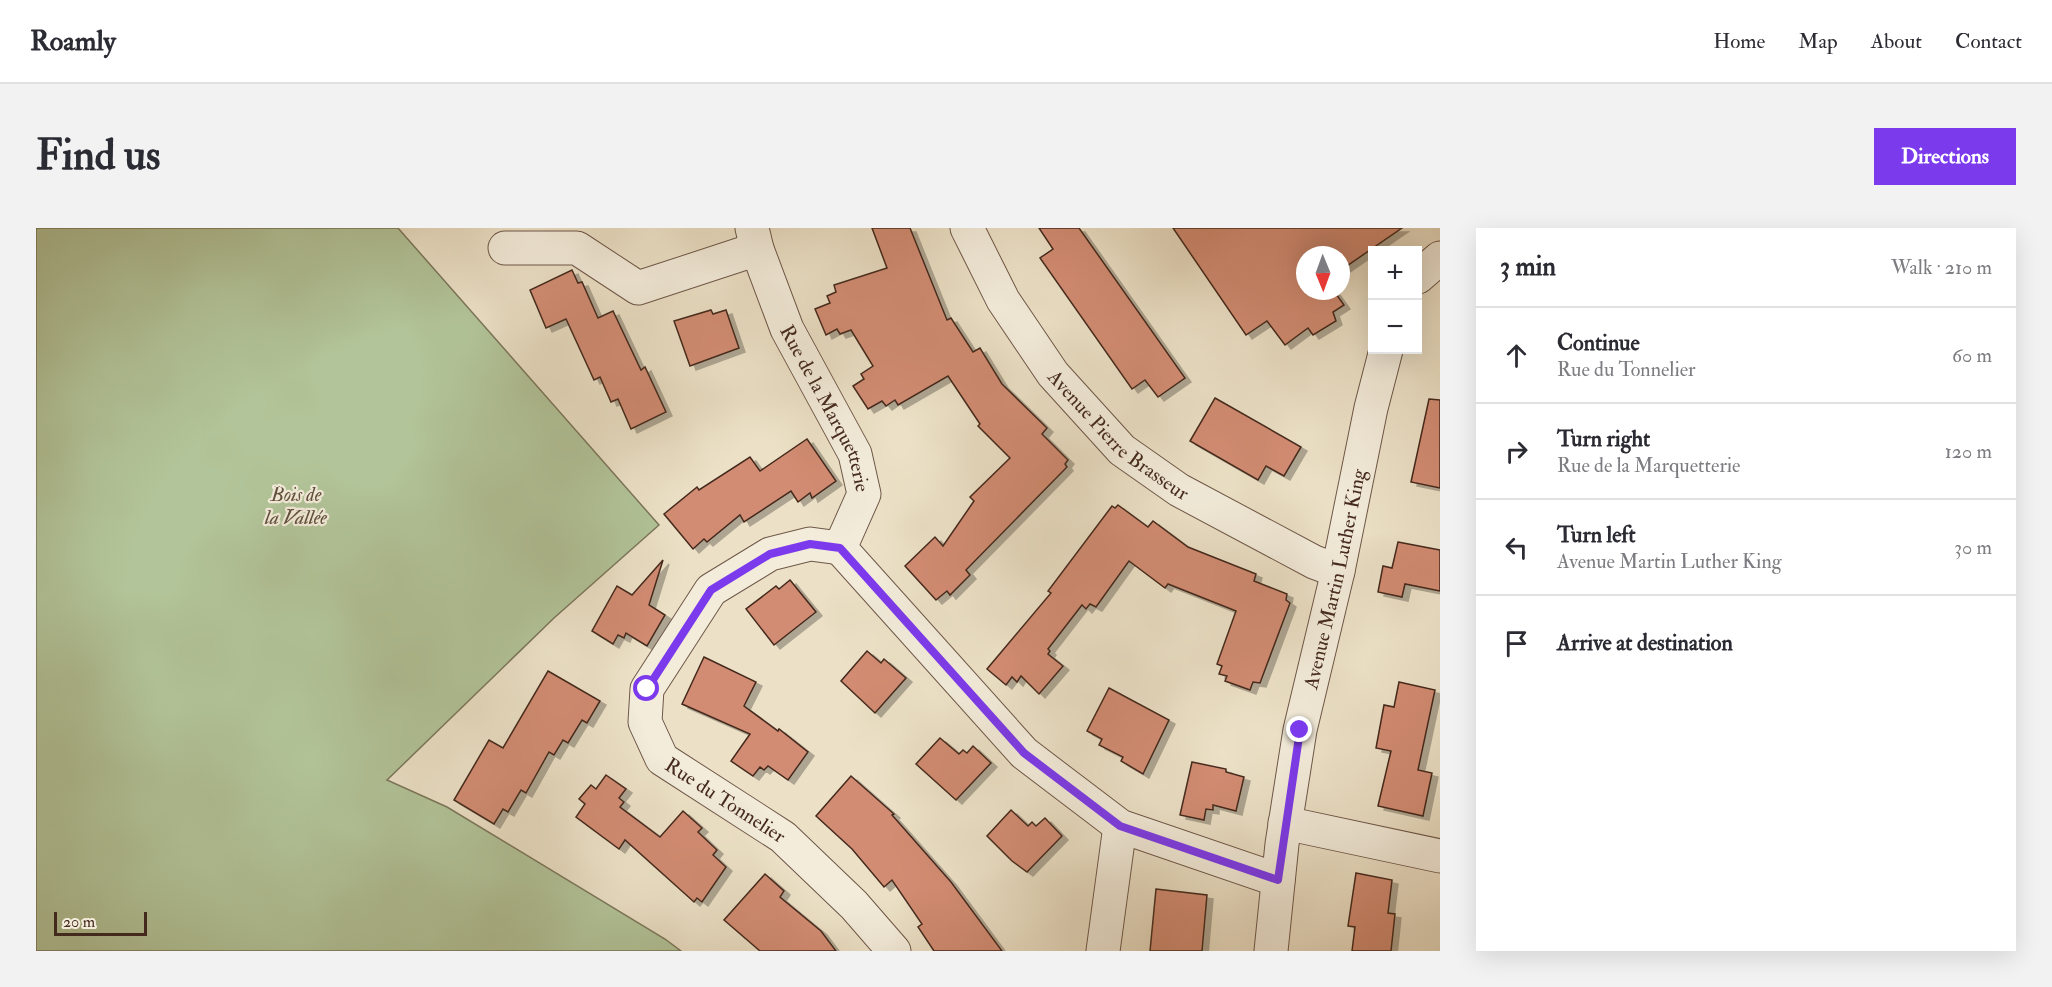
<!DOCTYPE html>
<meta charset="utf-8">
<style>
body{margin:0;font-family:"IM FELL Double Pica",serif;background:#f2f2f3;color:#2b2b33}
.controls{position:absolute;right:18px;top:18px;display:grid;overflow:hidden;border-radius:0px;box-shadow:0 6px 24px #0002}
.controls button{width:54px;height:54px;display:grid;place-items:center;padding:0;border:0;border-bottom:2px solid #e1e1e2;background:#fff;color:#2b2b33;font:30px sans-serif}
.compass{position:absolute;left:1260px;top:18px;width:54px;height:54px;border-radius:50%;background:#fff;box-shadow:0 6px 24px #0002;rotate:179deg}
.scale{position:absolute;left:18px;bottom:15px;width:93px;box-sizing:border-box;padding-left:6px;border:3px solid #44291d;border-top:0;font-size:16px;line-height:21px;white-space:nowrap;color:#44291d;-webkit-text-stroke:4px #f3ecdb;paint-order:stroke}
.stop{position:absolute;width:18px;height:18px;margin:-14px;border:4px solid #7c3aed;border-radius:50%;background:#fff}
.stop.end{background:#7c3aed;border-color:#fff;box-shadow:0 2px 6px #0008}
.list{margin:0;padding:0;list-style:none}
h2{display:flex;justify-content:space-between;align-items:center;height:78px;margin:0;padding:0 24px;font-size:26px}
h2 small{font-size:20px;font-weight:400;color:#7c7c81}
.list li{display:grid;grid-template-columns:39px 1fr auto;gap:18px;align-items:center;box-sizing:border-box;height:96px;padding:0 24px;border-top:2px solid #e1e1e2}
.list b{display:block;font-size:22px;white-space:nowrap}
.list p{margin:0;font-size:20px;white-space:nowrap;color:#7c7c81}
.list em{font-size:20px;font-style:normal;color:#7c7c81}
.icon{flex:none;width:33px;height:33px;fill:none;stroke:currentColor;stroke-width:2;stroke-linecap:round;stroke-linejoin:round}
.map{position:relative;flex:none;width:1404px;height:723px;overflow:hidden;border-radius:0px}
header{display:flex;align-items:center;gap:36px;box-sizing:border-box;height:84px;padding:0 30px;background:#fff;border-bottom:2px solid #e1e1e2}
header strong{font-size:28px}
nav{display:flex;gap:33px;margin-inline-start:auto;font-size:21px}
.intro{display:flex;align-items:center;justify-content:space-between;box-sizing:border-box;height:144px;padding:0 36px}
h1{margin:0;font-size:42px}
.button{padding:15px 27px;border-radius:0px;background:#7c3aed;color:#fff;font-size:21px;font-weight:700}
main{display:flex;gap:36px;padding:0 36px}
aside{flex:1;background:#fff;border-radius:0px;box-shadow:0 6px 24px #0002}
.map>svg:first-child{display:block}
.green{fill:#b2c499;stroke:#7b765b;stroke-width:1.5}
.building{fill:#d28c73;stroke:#44291d;stroke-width:1.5;filter:url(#shadow)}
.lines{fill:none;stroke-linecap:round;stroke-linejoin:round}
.street-casing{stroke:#6e5748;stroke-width:35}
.street{stroke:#f3ecdb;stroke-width:33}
.route{stroke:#7c3aed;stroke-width:8}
.labels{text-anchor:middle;stroke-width:4.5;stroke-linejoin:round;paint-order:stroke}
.street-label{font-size:20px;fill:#44291d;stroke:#f3ecdb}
.park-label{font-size:20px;font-style:italic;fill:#60503c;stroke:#f3ecdb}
</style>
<header>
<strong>Roamly</strong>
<nav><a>Home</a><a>Map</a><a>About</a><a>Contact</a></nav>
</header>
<div class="intro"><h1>Find us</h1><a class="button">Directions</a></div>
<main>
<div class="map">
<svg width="1404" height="723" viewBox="0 0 1404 723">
<defs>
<filter id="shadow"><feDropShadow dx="6" dy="4" stdDeviation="0" flood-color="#0004"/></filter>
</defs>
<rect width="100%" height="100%" fill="#ece1c7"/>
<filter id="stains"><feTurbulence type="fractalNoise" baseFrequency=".00333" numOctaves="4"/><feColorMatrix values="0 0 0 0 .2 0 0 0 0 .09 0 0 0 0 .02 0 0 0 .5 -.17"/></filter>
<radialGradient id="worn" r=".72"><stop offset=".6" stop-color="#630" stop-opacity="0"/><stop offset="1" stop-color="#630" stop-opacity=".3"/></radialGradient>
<path class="green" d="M 0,0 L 362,0 L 623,297 L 518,390 L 351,552 L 411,579 L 629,711 L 645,723 L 0,723 Z"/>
<g class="building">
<path d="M 836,0 L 874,0 L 911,92 L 915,90 L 937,124 L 944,120 L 966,156 L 1011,200 L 1006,206 L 1032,232 L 1029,236 L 1031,239 L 930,342 L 934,347 L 914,367 L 911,363 L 900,372 L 869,338 L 899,309 L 907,318 L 938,273 L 934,269 L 974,230 L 942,198 L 944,196 L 912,148 L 862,177 L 859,172 L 850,178 L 846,173 L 832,181 L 817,158 L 828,151 L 825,146 L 837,138 L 815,102 L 804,106 L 801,101 L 790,107 L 779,81 L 794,75 L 791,68 L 800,64 L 798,57 L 851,40 Z"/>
<path d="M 1003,0 L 1043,0 L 1149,150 L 1122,169 L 1109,152 L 1096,161 L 1004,30 L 1017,21 Z"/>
<path d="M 1137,0 L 1366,0 L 1305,42 L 1305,27 L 1269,27 L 1269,63 L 1298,63 L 1308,77 L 1297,84 L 1300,93 L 1277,107 L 1272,100 L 1249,117 L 1231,93 L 1210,107 Z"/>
<path d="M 536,42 L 542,55 L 546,54 L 562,90 L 577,83 L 605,142 L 609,139 L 630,184 L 595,201 L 582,171 L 575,174 L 564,149 L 558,152 L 530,91 L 510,100 L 494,62 Z"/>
<path d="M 675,82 L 677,86 L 690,82 L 703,120 L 654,138 L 638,93 Z"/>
<path d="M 1179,170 L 1265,219 L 1248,248 L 1230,238 L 1222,252 L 1154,213 Z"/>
<path d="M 1393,171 L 1404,172 L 1404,260 L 1375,254 Z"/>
<path d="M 771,211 L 800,253 L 776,270 L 774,265 L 762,274 L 755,263 L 708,294 L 704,287 L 671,314 L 668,311 L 657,321 L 628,286 L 661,259 L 663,262 L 714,229 L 724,243 Z"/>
<path d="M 1082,277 L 1112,299 L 1117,293 L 1152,319 L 1220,346 L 1218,353 L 1251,366 L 1250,372 L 1254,375 L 1224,455 L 1217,454 L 1214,462 L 1189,453 L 1191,448 L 1183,446 L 1186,438 L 1181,436 L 1200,383 L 1132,356 L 1129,360 L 1093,333 L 1060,379 L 1054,376 L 1050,381 L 1046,377 L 1012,421 L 1014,423 L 1012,426 L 1027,438 L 1003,466 L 985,448 L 981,454 L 976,449 L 970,457 L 951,441 L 1015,365 L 1012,363 L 1076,278 L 1079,280 Z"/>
<path d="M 1362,314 L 1404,322 L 1404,363 L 1369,356 L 1366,369 L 1342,364 L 1347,338 L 1356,340 Z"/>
<path d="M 627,332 L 613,377 L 629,387 L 611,418 L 590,405 L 588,410 L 582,407 L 577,416 L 556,403 L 581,358 L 596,367 Z"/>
<path d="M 754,352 L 780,384 L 738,417 L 710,381 L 740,358 L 743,361 Z"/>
<path d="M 831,423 L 845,435 L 848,431 L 870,450 L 839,485 L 805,453 Z"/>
<path d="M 668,429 L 720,454 L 708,478 L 742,503 L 743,501 L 772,524 L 752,552 L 732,538 L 728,542 L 724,539 L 717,548 L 695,533 L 714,506 L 646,476 Z"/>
<path d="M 512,443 L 564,473 L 551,495 L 546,492 L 532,515 L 527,512 L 518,527 L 513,524 L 490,565 L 485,562 L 472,584 L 467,581 L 458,596 L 418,572 L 453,512 L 467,520 Z"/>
<path d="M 1363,454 L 1399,462 L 1382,542 L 1396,545 L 1387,588 L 1342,578 L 1355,523 L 1340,520 L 1348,477 L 1358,479 Z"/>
<path d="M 1073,460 L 1133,492 L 1107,546 L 1085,533 L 1087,529 L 1063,517 L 1066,511 L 1051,503 Z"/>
<path d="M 904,510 L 923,526 L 927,522 L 931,525 L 937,518 L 955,535 L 920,572 L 880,536 Z"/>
<path d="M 1156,534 L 1190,541 L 1190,544 L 1208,549 L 1200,583 L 1177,577 L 1177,582 L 1170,581 L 1168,592 L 1144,587 Z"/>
<path d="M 570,547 L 590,561 L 583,570 L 588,574 L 584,579 L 624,609 L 647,583 L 666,600 L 662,604 L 681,622 L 677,627 L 690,639 L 666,674 L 661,670 L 658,674 L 589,612 L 583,621 L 540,589 L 549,576 L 543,571 L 555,557 L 560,561 Z"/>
<path d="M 815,548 L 858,586 L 856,587 L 915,654 L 966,723 L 898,723 L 882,699 L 886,696 L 856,652 L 848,659 L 816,621 L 780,588 Z"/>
<path d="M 975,582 L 992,598 L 996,594 L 1000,598 L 1009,590 L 1026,608 L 991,644 L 976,633 L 951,608 Z"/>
<path d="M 1320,645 L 1356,652 L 1352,685 L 1359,686 L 1355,723 L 1316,723 L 1319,699 L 1312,698 Z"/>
<path d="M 729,646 L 748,663 L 744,669 L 785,703 L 800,723 L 724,723 L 688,692 Z"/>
<path d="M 1120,661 L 1171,667 L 1166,723 L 1114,723 Z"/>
</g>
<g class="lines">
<g class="street-casing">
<g id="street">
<path id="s1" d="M 716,0 L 721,21 L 751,101 L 819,226 L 828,266 L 804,320 L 988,525 L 1084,598 L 1242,652"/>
<path id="s2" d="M 931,0 L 967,72 L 1017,146 L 1086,222 L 1143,262 L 1278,334 L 1302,343"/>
<path d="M 469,20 L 541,20 L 602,60 L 721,21"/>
<path d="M 1382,49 L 1404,30"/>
<path id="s3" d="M 804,320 L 774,316 L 734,326 L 675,362 L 611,461 L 609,494 L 626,531 L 747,609 L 818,677 L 858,723"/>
<path d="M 1249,595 L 1404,628"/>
<path d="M 1067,723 L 1084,598"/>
<path id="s4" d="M 1235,723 L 1246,616 L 1264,502 L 1302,343 L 1335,180 L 1350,122"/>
</g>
</g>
<use href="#street" class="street"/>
</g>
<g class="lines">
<path class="route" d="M 611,461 L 675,362 L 734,326 L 774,316 L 804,320 L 988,525 L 1084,598 L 1242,652 L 1264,502"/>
</g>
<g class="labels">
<g class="street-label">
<text dy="7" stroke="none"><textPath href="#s1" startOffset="196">Rue de la Marquetterie</textPath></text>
<text dy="7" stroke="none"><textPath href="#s2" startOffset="260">Avenue Pierre Brasseur</textPath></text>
<text dy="7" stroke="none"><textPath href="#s4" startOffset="378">Avenue Martin Luther King</textPath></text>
<text dy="7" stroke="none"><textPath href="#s3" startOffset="408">Rue du Tonnelier</textPath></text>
</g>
<g class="park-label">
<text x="260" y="273">Bois de<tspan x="260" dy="23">la Vallée</tspan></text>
</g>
</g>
<rect width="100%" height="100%" filter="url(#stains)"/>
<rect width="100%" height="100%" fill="url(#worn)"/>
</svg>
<div class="controls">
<button>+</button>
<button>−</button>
</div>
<svg class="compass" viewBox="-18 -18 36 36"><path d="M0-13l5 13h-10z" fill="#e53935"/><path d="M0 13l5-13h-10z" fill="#7c7c81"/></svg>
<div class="scale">20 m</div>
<div class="stop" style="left:611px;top:461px"></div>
<div class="stop end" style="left:1264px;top:502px"></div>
</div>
<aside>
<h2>3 min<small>Walk · 210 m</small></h2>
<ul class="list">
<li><svg class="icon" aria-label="ahead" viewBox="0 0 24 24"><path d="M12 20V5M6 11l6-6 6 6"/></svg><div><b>Continue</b><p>Rue du Tonnelier</p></div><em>60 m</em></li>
<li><svg class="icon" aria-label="right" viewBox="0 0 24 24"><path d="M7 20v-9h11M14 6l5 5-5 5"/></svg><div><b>Turn right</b><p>Rue de la Marquetterie</p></div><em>120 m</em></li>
<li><svg class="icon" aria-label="left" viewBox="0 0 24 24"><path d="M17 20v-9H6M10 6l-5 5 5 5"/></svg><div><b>Turn left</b><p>Avenue Martin Luther King</p></div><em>30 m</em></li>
<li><svg class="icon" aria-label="arrive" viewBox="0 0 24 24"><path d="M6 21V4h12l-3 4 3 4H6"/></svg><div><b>Arrive at destination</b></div></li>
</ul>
</aside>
</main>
